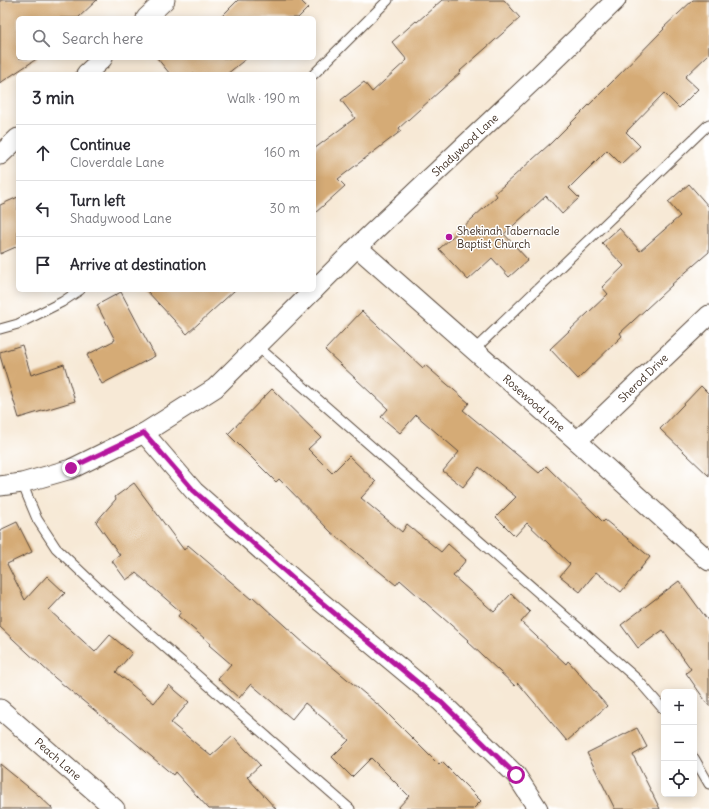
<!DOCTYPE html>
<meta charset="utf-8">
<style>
body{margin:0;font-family:Delius,sans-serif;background:#f7f7f7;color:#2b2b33}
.controls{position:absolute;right:12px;bottom:12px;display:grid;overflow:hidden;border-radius:6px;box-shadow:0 2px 10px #0003}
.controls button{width:36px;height:36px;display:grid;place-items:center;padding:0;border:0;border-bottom:1px solid #e1e1e2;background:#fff;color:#2b2b33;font:20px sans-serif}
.stop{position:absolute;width:12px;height:12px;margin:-9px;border:3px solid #b5179e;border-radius:50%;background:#fff}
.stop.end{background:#b5179e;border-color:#fff;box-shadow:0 1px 4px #0008}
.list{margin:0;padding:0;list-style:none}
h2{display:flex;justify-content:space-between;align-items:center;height:52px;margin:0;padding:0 16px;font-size:17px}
h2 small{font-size:13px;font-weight:400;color:#7c7c81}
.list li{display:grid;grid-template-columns:26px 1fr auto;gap:12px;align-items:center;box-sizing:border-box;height:56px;padding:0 16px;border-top:1px solid #e1e1e2}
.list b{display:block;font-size:15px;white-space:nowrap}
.list p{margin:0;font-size:13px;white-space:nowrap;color:#7c7c81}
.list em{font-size:13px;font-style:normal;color:#7c7c81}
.icon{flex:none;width:22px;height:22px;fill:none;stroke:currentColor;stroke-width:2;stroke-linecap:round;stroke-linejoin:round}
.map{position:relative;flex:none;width:709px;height:809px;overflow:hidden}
.search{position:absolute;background:#fff;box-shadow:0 2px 10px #0003;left:16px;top:16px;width:300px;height:44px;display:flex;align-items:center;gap:10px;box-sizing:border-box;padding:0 14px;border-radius:6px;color:#7c7c81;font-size:15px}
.panel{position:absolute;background:#fff;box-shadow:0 2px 10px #0003;left:16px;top:72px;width:300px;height:220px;border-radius:6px}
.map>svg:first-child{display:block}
.building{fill:#d5ab76}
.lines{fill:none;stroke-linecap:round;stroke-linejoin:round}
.service-casing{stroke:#57473a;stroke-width:11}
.minor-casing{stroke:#57473a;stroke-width:21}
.service{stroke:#fff;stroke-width:9}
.minor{stroke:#fff;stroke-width:19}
.route{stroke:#b5179e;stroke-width:5}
.poi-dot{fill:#b5179e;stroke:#fff;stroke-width:1.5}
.labels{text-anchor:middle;stroke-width:3;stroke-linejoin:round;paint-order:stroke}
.street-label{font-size:11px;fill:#3b2a1e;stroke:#fff}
.poi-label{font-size:11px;fill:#3b2a1e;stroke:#fff;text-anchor:start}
</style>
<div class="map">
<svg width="709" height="809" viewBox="0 0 709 809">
<rect width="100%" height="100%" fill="#fff"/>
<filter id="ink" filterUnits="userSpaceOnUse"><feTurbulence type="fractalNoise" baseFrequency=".025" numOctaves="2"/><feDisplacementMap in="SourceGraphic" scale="8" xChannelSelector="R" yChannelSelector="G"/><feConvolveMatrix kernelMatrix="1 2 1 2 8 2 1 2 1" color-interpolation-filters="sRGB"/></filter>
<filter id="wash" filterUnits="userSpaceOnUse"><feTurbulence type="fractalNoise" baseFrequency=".012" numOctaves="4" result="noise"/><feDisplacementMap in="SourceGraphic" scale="16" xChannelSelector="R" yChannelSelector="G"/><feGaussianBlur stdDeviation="0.9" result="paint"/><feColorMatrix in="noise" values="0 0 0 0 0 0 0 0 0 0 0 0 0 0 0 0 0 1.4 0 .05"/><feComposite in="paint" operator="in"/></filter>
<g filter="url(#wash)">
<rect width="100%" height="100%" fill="#f7e9d6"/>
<g id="blocks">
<g class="building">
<path d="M 0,0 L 97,0 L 78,18 L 18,18 L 18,58 L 38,58 L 0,83 Z"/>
<path d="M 238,0 L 300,0 L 308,8 L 298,18 L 220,18 Z"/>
<path d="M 442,0 L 504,0 L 520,18 L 460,71 L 461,72 L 399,128 L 401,131 L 338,179 L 345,186 L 314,214 L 314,149 L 355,118 L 341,100 L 364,82 L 372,92 L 407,60 L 392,42 L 416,21 L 417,22 Z"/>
<path d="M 693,0 L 709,0 L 709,54 L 685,77 L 698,89 L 679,108 L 664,93 L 626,132 L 640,146 L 621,164 L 607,150 L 569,188 L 579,198 L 562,214 L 546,196 L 504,234 L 528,260 L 509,277 L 492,258 L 468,280 L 439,249 L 497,196 L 495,193 L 551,143 L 611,83 L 664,29 L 663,28 Z"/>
<path d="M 157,58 L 247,58 L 227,74 L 170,74 Z"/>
<path d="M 689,184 L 709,207 L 709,252 L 671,285 L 672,285 L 620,333 L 622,336 L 578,379 L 550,349 L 608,294 L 602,287 L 624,266 L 602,243 L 619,228 L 640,251 L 680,216 L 668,202 Z"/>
<path d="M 18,197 L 18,246 L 0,254 L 0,205 Z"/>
<path d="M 146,290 L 235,290 L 187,334 Z"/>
<path d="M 121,292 L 155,356 L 102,384 L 87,355 L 115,340 L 97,305 Z"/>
<path d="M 362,311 L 423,368 L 425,365 L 469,403 L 463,410 L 539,473 L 546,466 L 603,522 L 605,520 L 650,557 L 621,592 L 596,572 L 580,592 L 560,576 L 570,564 L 527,523 L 515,536 L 496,517 L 516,497 L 479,467 L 463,487 L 443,471 L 459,452 L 416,415 L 400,433 L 381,417 L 388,409 L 325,350 Z"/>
<path d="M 22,345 L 31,375 L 64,364 L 75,401 L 19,418 L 0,356 L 0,352 Z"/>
<path d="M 701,386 L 709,394 L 709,476 L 660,429 Z"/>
<path d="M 272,389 L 321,437 L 308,449 L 332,473 L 349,456 L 376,482 L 361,498 L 402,532 L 407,524 L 441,552 L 448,544 L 466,560 L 453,576 L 494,612 L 511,594 L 530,612 L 521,622 L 566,664 L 568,661 L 570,663 L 607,706 L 567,741 L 518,683 L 515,686 L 467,641 L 468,640 L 400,580 L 396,585 L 331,532 L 279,479 L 276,482 L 228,434 Z"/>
<path d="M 134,483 L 184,550 L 188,545 L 251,599 L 253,597 L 306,645 L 382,708 L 439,765 L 442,762 L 481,801 L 473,809 L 397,809 L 409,796 L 371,758 L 352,777 L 332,757 L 349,740 L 305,703 L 292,719 L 251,684 L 239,698 L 218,679 L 231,664 L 209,645 L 211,644 L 178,616 L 181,612 L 136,573 L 126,580 L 112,561 L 120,555 L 96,522 L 116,499 L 115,497 Z"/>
<path d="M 17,522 L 32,552 L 7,564 L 25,600 L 47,576 L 65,593 L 49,610 L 95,652 L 110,635 L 132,653 L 116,672 L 154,703 L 169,685 L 189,702 L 171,723 L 211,756 L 233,736 L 260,765 L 247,777 L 276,809 L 209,809 L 175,772 L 173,775 L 111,722 L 110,723 L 55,678 L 0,627 L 0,530 Z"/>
<path d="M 679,581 L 709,622 L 709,706 L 686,673 L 691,669 L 663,630 L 638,648 L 621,625 Z"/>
<path d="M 637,728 L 647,747 L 633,755 L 660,809 L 615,809 L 587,753 Z"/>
<path d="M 0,764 L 38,795 L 53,809 L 0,809 Z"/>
</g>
</g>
</g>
<g filter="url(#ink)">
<use href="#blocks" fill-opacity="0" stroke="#57473a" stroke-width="1"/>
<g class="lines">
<g class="service-casing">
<g id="service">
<path d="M 314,74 L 388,0"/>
<path d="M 0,329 L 18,324 L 62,302 L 80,290"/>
<path d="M 257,346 L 638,680 L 664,710"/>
<path d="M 474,350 L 709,124"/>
<path d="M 22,483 L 37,519 L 56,548 L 98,588 L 249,721 L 350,809"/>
<path d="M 694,758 L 709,784"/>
</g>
</g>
<g class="minor-casing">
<g id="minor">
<path d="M 146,18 L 165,0"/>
<path d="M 86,74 L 103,58"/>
<path d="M 0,155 L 18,138"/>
<path d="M 357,247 L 577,441 L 709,561"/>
<path d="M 314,290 L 357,247 L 537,77 L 616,0"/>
<path d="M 144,433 L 194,491 L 297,582 L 441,702 L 516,775 L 538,809"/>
<path d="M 577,441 L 709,315"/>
<path d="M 0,486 L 22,483 L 71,469 L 144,433 L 215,388 L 314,290"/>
<path d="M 0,709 L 115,809"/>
</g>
</g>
<use href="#service" class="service"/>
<use href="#minor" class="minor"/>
</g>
</g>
<g class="lines" filter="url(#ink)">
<path class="route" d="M 71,468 L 144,433 L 194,491 L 297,582 L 441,702 L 516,775"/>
</g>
<circle class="poi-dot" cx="449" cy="237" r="4"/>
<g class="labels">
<g class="street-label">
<text transform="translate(465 145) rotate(-43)" y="4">Shadywood Lane</text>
<text transform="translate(643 378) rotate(-44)" y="4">Sherod Drive</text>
<text transform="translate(534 403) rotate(42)" y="4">Rosewood Lane</text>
<text transform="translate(58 759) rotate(41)" y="4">Peach Lane</text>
</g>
<g class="poi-label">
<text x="457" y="235">Shekinah Tabernacle<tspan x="457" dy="13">Baptist Church</tspan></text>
</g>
</g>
</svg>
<div class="controls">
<button>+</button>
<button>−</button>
<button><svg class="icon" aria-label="locate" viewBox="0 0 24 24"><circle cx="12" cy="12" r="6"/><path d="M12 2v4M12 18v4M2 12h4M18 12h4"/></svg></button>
</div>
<div class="stop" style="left:516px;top:775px"></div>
<div class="stop end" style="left:71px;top:468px"></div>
<div class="search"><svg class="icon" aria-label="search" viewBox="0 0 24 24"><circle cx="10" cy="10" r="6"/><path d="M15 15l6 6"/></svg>Search here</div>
<section class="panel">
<h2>3 min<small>Walk · 190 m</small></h2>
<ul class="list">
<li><svg class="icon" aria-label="ahead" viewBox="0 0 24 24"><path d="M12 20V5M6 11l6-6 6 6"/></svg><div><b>Continue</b><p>Cloverdale Lane</p></div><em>160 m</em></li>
<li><svg class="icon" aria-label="left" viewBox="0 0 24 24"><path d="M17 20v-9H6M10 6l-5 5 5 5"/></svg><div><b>Turn left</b><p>Shadywood Lane</p></div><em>30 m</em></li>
<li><svg class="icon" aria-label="arrive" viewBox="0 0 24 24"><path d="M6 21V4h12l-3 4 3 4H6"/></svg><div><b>Arrive at destination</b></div></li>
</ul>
</section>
</div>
